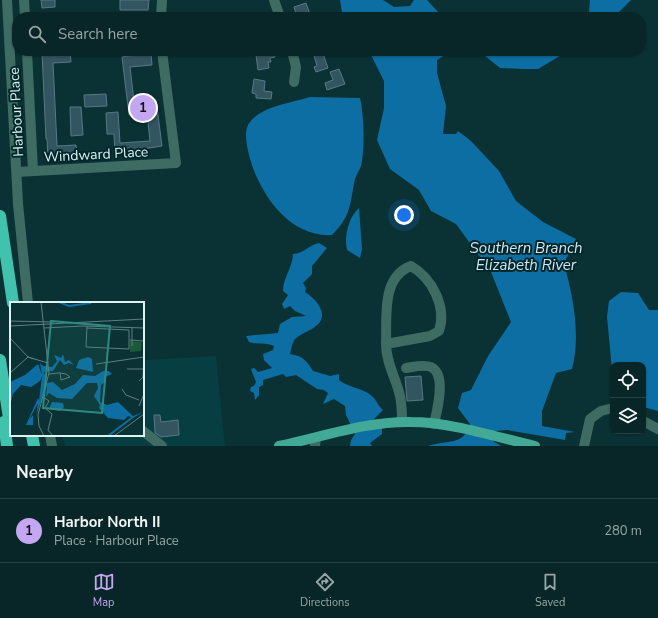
<!DOCTYPE html>
<meta charset="utf-8">
<style>
body{margin:0;font-family:"Nunito Sans",sans-serif;background:#163233;color:#f1f3f6}
.controls{position:absolute;right:12px;bottom:12px;display:grid;overflow:hidden;border-radius:8px;box-shadow:0 1px 3px #0004}
.controls button{width:36px;height:36px;display:grid;place-items:center;padding:0;border:0;border-bottom:1px solid #294344;background:#082627;color:#f1f3f6;font:20px sans-serif}
.you{position:absolute;left:404px;top:215px;width:14px;height:14px;margin:-10px;border:3px solid #fff;border-radius:50%;background:#1a73e8;box-shadow:0 0 0 6px #1a73e833}
.badge{display:grid;place-items:center;width:26px;height:26px;border-radius:50%;background:#c5a7f1;color:#111;font-size:13px;font-weight:700}
.pin{position:absolute;translate:-50% -50%;border:2px solid #fff;box-shadow:0 1px 4px #0006}
.list{margin:0;padding:0;list-style:none}
h2{display:flex;justify-content:space-between;align-items:center;height:52px;margin:0;padding:0 16px;font-size:17px}
h2 small{font-size:13px;font-weight:400;color:#98a5a7}
.list li{display:grid;grid-template-columns:26px 1fr auto;gap:12px;align-items:center;box-sizing:border-box;height:64px;padding:0 16px;border-top:1px solid #294344}
.list b{display:block;font-size:15px;white-space:nowrap}
.list p{margin:0;font-size:13px;white-space:nowrap;color:#98a5a7}
.list em{font-size:13px;font-style:normal;color:#98a5a7}
.icon{flex:none;width:22px;height:22px;fill:none;stroke:currentColor;stroke-width:2;stroke-linecap:round;stroke-linejoin:round}
.map{position:relative;flex:none;width:658px;height:446px;overflow:hidden}
.search{position:absolute;background:#082627;box-shadow:0 1px 3px #0004;left:12px;right:12px;top:12px;height:44px;display:flex;align-items:center;gap:10px;box-sizing:border-box;padding:0 14px;border-radius:16px;color:#98a5a7;font-size:15px}
.sheet{height:116px;background:#082627}
nav{display:flex;justify-content:space-around;align-items:center;box-sizing:border-box;height:56px;border-top:1px solid #294344;background:#082627;font-size:11px;color:#98a5a7}
nav a{display:grid;justify-items:center;gap:2px}
nav .on{color:#c5a7f1}
.map>svg:first-child{display:block}
.built{fill:#063e41}
.water{fill:#0d6ea3}
.building{fill:#335560;stroke:#577985}
.lines{fill:none;stroke-linecap:round;stroke-linejoin:round}
.minor{stroke:#3e6b62;stroke-width:10}
.major{stroke:#43a997;stroke-width:10}
.highway{stroke:#41c2ac;stroke-width:12}
.labels{text-anchor:middle;stroke-width:4;stroke-linejoin:round;paint-order:stroke}
.street-label{font-size:14px;fill:#ddf2f3;stroke:#00282a}
.water-label{font-size:15px;font-style:italic;fill:#d1e4f3;stroke:#00282a}
.inset-river{fill:none;stroke:#0d6ea3;stroke-width:2}
.inset-road{fill:none;stroke:#5e7f80;stroke-width:1}
.view{fill:#2e8982;fill-opacity:0.15;stroke:#2e8982;stroke-width:2}
.inset-edge{fill:none;stroke:#ddf2f3;stroke-width:2}
</style>
<div class="map">
<svg width="658" height="446" viewBox="0 0 658 446">
<rect width="100%" height="100%" fill="#0a3234"/>
<path class="built" d="M 216,356 L 225,446 L 65,446 L 62,435 L 143,435 L 143,360 Z"/>
<g class="water">
<path d="M 340,0 L 383,0 L 394,7 L 410,6 L 414,0 L 427,0 L 439,13 L 440,17 L 343,17 Z"/>
<path d="M 590,0 L 631,0 L 619,12 L 626,17 L 584,17 L 589,12 Z"/>
<path d="M 369,51 L 452,51 L 437,60 L 437,73 L 446,106 L 443,134 L 456,134 L 458,131 L 471,141 L 499,171 L 516,201 L 543,222 L 576,239 L 564,263 C 573,297 581,335 572,369 L 556,373 L 542,411 L 542,426 L 575,432 L 566,433 L 565,440 L 507,430 L 495,431 L 493,441 L 501,446 L 428,446 C 451,439 463,446 470,424 L 458,408 L 462,393 L 471,390 L 488,356 L 511,322 L 491,272 L 456,224 L 431,211 L 419,190 L 390,169 L 377,140 L 384,108 L 384,81 Z"/>
<path d="M 479,51 L 568,51 L 538,69 L 523,69 L 500,68 Z"/>
<path d="M 310,97 L 360,98 C 364,114 365,150 361,166 C 359,171 355,177 354,183 C 350,206 350,217 332,235 C 288,238 258,191 249,155 C 247,146 243,130 250,122 C 262,106 291,103 310,97 Z"/>
<path d="M 359,208 L 362,249 L 360,258 L 347,250 C 344,237 348,218 359,208 Z"/>
<path d="M 319,243 L 327,248 L 312,266 L 312,274 L 303,283 L 306,288 L 305,292 C 315,298 330,314 317,325 C 311,331 301,333 295,339 C 292,343 291,350 290,354 C 303,356 307,361 313,371 L 330,376 L 339,374 L 339,380 C 349,388 364,388 373,397 C 377,401 378,406 383,410 L 372,421 L 382,423 L 382,434 L 370,443 L 372,446 L 350,446 L 351,440 L 355,434 L 346,415 L 345,406 L 334,399 L 323,404 L 328,393 L 324,390 L 317,389 L 296,375 L 286,377 L 283,374 L 263,380 L 263,385 L 259,387 L 259,395 L 255,400 L 254,393 L 250,391 L 251,387 L 254,386 L 256,382 L 251,369 L 254,368 L 258,372 L 272,368 L 264,360 L 263,354 L 273,350 L 274,346 C 267,342 257,345 249,342 L 246,336 L 278,333 L 280,324 L 292,317 L 306,316 L 295,311 L 290,306 L 284,309 L 282,304 L 288,295 L 283,291 C 283,277 293,267 293,254 C 303,254 309,245 319,243 Z"/>
<path d="M 621,292 L 638,293 L 649,310 L 658,310 L 658,411 L 643,407 L 643,365 L 613,365 L 613,380 L 607,317 L 609,301 Z"/>
</g>
<g class="building">
<path d="M 41,0 L 55,0 L 55,7 L 42,8 Z"/>
<path d="M 120,0 L 149,0 L 148,10 L 120,10 Z"/>
<path d="M 306,3 L 311,17 L 297,17 L 294,7 Z"/>
<path d="M 51,51 L 70,51 L 71,62 L 53,63 L 57,146 L 76,145 L 77,156 L 48,158 L 47,139 L 46,139 L 42,53 Z"/>
<path d="M 274,51 L 275,57 L 270,58 L 271,62 L 268,62 L 269,68 L 258,70 L 256,55 L 260,55 L 260,52 Z"/>
<path d="M 317,51 L 322,51 L 328,68 L 316,72 L 314,67 L 317,66 L 313,52 Z"/>
<path d="M 151,53 L 152,65 L 130,67 L 134,101 L 156,100 L 162,146 L 143,149 L 143,153 L 115,154 L 114,134 L 107,134 L 106,113 L 118,112 L 120,143 L 150,141 L 147,113 L 129,115 L 122,57 Z"/>
<path d="M 339,69 L 345,84 L 327,90 L 325,83 L 333,80 L 330,72 Z"/>
<path d="M 254,79 L 265,81 L 264,91 L 272,92 L 271,99 L 256,98 L 256,94 L 252,93 Z"/>
<path d="M 106,94 L 107,106 L 85,107 L 84,95 Z"/>
<path d="M 70,107 L 81,107 L 83,135 L 71,136 Z"/>
<path d="M 421,376 L 423,400 L 407,401 L 405,377 Z"/>
<path d="M 154,415 L 160,415 L 161,422 L 178,420 L 179,435 L 161,437 L 155,433 Z"/>
</g>
<g class="lines">
<g class="minor">
<path d="M 7,0 L 18,204 L 28,303"/>
<path d="M 24,0 L 25,17"/>
<path d="M 274,0 L 280,17"/>
<path d="M 161,17 L 162,0"/>
<path d="M 27,51 L 33,171"/>
<path d="M 292,51 L 296,67 L 294,82"/>
<path d="M 17,172 L 176,163 L 162,51"/>
<path d="M 386,344 L 430,336 L 439,331 C 447,307 432,278 411,266 C 381,277 387,318 386,344 C 386,363 396,378 400,396 C 402,405 402,413 402,422"/>
<path d="M 406,368 C 413,367 424,364 431,367 C 447,374 437,411 434,424"/>
<path d="M 643,421 L 658,429"/>
<path d="M 143,431 L 162,446"/>
<path d="M 50,435 L 52,446"/>
<path d="M 315,446 L 316,438"/>
<path d="M 584,446 L 590,419 L 601,411 L 613,408"/>
</g>
<path class="major" d="M 279,446 C 322,437 367,421 411,422 C 451,422 496,437 535,446"/>
<g class="highway">
<path d="M 0,216 L 13,303"/>
<path d="M 0,360 L 11,431"/>
<path d="M 4,422 L 7,446"/>
<path d="M 32,435 L 34,446"/>
</g>
</g>
<g class="labels">
<g class="street-label">
<text transform="translate(16 112) rotate(-93)" y="5">Harbour Place</text>
<text transform="translate(96 154) rotate(-3)" y="5">Windward Place</text>
</g>
<g class="water-label">
<text x="526" y="253">Southern Branch<tspan x="526" dy="17">Elizabeth River</tspan></text>
</g>
</g>
<g transform="translate(10 302)">
<rect width="134" height="134" fill="#0a3234"/>
<path d="M 120,39 L 132,40 L 131,49 L 120,50 Z" fill="#1d5a3c"/>
<path d="M 53,52 L 55,60 L 59,58 L 64,63 L 59,61 L 54,63 L 50,58 L 43,69 L 34,70 L 37,81 L 43,80 L 52,88 L 65,82 L 73,73 L 85,74 L 93,69 L 99,69 L 102,72 L 95,75 L 96,79 L 91,83 L 90,100 L 97,103 L 108,100 L 123,114 L 133,110 L 123,116 L 118,114 L 114,118 L 98,116 L 89,106 L 90,103 L 84,94 L 88,86 L 87,81 L 77,81 L 62,97 L 47,96 L 39,91 L 36,95 L 37,84 L 26,113 L 28,101 L 19,118 L 23,113 L 23,123 L 16,123 L 28,96 L 29,99 L 32,74 L 30,79 L 21,85 L 11,83 L 3,92 L 0,104 L 0,80 L 15,73 L 28,62 L 32,73 L 30,61 L 33,64 L 42,65 L 47,59 L 44,53 L 51,56 ZM 78,55 L 82,57 L 83,70 L 66,66 L 69,58 ZM 42,100 L 53,101 L 54,105 L 50,109 L 39,107 Z" fill="#0d6ea3"/>
<path class="inset-river" d="M 49,0 L 59,4 L 81,1M 98,134 L 123,115"/>
<path class="inset-road" d="M 31,0 L 39,71 L 28,113 L 29,124 L 34,134M 0,19 L 44,20M 0,24 L 134,17M 77,24 L 76,45 L 119,47 L 119,28 L 77,26M 34,26 L 73,24 L 134,26M 0,36 L 18,55M 120,38 L 134,39M 122,44 L 122,26M 24,57 L 18,55 L 38,61M 86,62 L 134,55M 117,67 L 133,67M 0,71 L 18,55M 39,72 L 48,71 L 50,71 L 56,72 L 60,75 L 51,78 L 50,71M 129,79 L 133,75 L 134,55M 112,87 L 116,93 L 129,98M 33,95 L 39,99 L 35,106 L 42,112 L 38,128 L 43,134M 129,104 L 134,92M 104,134 L 134,112"/>
<path class="view" d="M 41,19 L 100,24 L 92,111 L 33,106 Z"/>
<rect width="134" height="134" class="inset-edge"/>
</g>
</svg>
<div class="controls">
<button><svg class="icon" aria-label="locate" viewBox="0 0 24 24"><circle cx="12" cy="12" r="6"/><path d="M12 2v4M12 18v4M2 12h4M18 12h4"/></svg></button>
<button><svg class="icon" aria-label="layers" viewBox="0 0 24 24"><path d="M12 4l9 5-9 5-9-5zM3 14l9 5 9-5"/></svg></button>
</div>
<div class="you"></div>
<div class="pin badge" style="left:143px;top:108px">1</div>
<div class="search"><svg class="icon" aria-label="search" viewBox="0 0 24 24"><circle cx="10" cy="10" r="6"/><path d="M15 15l6 6"/></svg>Search here</div>
</div>
<section class="sheet">
<h2>Nearby<small></small></h2>
<ul class="list">
<li><span class="badge">1</span><div><b>Harbor North II</b><p>Place · Harbour Place</p></div><em>280 m</em></li>
</ul>
</section>
<nav>
<a class="on"><svg class="icon" aria-label="map" viewBox="0 0 24 24"><path d="M3 6l6-2 6 2 6-2v14l-6 2-6-2-6 2zM9 4v14M15 6v14"/></svg>Map</a>
<a><svg class="icon" aria-label="directions" viewBox="0 0 24 24"><path d="M12 3l9 9-9 9-9-9zM9 14v-3h6M13 9l2 2-2 2"/></svg>Directions</a>
<a><svg class="icon" aria-label="saved" viewBox="0 0 24 24"><path d="M7 4h10v16l-5-4-5 4z"/></svg>Saved</a>
</nav>
